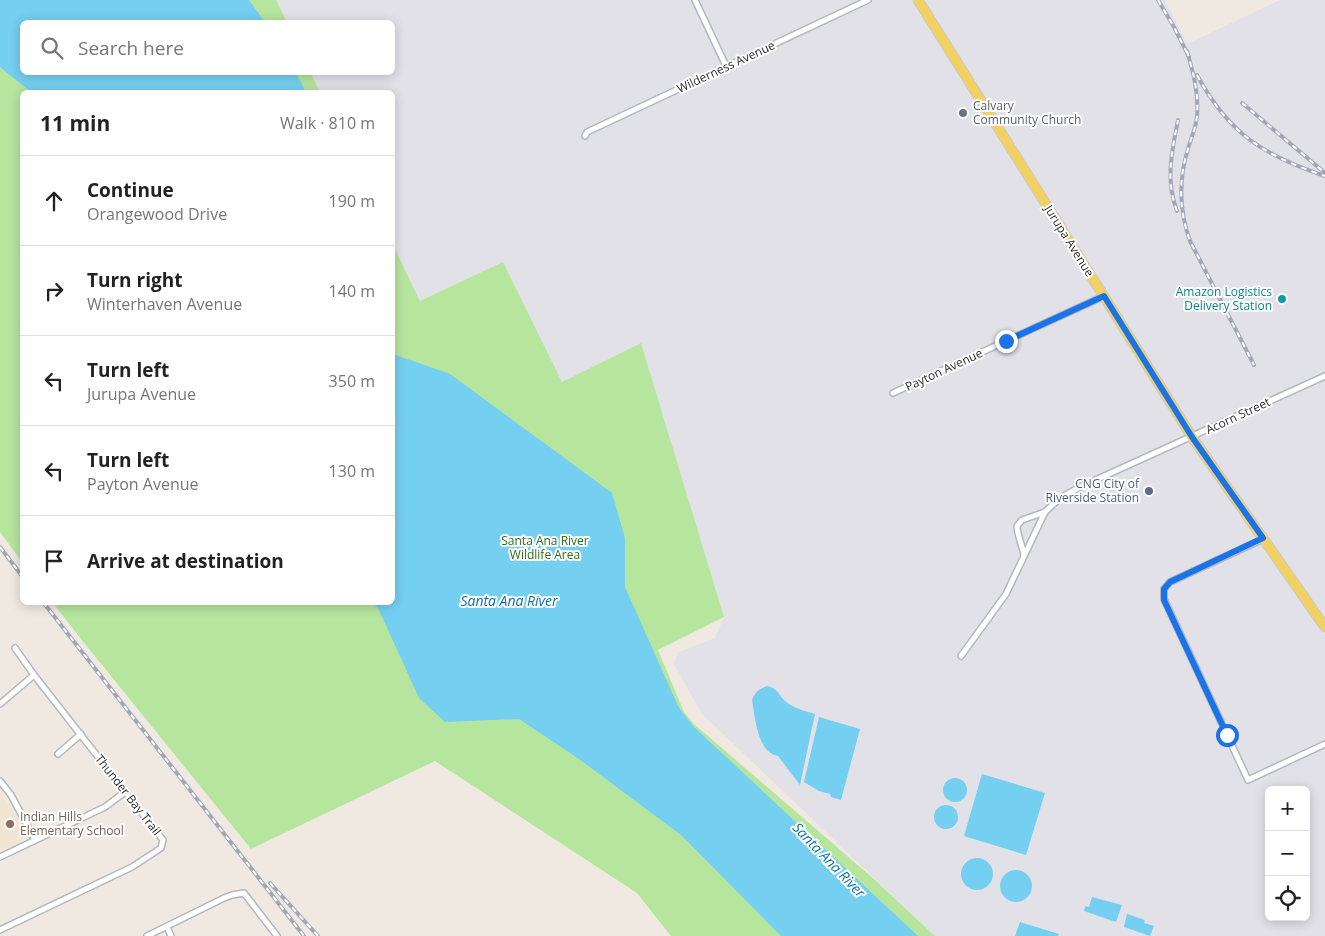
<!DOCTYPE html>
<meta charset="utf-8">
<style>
body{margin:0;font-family:"Open Sans",sans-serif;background:#f2f2f2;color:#222}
.controls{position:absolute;right:15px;bottom:15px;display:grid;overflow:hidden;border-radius:8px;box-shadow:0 2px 12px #0003}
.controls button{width:45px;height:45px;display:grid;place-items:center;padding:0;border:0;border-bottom:1px solid #e0e0e0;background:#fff;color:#222;font:25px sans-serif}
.stop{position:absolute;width:15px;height:15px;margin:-11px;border:4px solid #1a73e8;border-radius:50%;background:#fff}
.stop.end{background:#1a73e8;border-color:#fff;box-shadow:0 1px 5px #0008}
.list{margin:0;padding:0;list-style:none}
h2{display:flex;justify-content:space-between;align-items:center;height:65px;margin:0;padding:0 20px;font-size:21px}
h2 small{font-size:16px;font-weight:400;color:#767676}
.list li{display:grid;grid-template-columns:32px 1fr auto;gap:15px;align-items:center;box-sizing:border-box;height:90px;padding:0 20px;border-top:1px solid #e0e0e0}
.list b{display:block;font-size:19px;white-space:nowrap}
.list p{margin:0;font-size:16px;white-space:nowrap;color:#767676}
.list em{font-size:16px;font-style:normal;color:#767676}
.icon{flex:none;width:28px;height:28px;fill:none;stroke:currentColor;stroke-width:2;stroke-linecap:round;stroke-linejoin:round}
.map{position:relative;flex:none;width:1325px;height:936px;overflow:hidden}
.search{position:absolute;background:#fff;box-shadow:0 2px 12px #0003;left:20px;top:20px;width:375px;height:55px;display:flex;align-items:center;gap:12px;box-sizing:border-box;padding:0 18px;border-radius:8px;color:#767676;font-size:19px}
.panel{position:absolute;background:#fff;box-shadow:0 2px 12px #0003;left:20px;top:90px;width:375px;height:515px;border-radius:8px}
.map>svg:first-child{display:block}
.industrial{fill:#e3e1e8;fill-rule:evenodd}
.education{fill:#f0e6d1}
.green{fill:#b6e59e}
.water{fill:#75cff0}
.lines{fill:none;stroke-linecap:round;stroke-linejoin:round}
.street-casing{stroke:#b4b7c1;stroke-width:8}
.primary-casing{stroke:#c9c9c9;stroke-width:11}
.street{stroke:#fff;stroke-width:5}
.primary{stroke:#f2d163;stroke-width:9}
.rail-casing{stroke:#a3a6b8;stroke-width:4}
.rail{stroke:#fff;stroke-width:2;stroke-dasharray:5.5;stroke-linecap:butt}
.route{stroke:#1a73e8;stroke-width:6}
.worship-dot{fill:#6b7280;stroke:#fff;stroke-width:2}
.culture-dot{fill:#0f9aa8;stroke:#fff;stroke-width:2}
.service-dot{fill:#5c6f8a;stroke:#fff;stroke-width:2}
.education-dot{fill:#8d6e63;stroke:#fff;stroke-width:2}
.labels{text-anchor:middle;stroke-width:4;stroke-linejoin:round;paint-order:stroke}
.street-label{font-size:12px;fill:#2e2e2e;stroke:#fff}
.worship-label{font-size:12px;fill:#5b616d;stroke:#fff;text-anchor:start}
.culture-label{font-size:12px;fill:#0d838f;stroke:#fff;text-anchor:end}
.service-label{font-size:12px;fill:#4e5e75;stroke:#fff;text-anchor:end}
.park-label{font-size:12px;fill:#2c6e1b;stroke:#fff}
.education-label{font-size:12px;fill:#785e54;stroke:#fff;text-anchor:start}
.water-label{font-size:14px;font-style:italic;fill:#0d6fa3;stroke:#fff}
</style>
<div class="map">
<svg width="1325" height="936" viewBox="0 0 1325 936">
<rect width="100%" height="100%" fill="#efe9e1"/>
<path class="industrial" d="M 276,0 L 1165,0 L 1187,44 L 1280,0 L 1325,0 L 1325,936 L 935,936 L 702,714 L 674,664 L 678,652 L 715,638 L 724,617 L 641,343 L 562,383 L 503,263 L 420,301 L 393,245 L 392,92 L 320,92 L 311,73 L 392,72 L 392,22 L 287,22 ZM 1269,790 L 1306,790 L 1306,917 L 1269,917 Z"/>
<path class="education" d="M 0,793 L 16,815 L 24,833 L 21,841 L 0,850 Z"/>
<g class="green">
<path d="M 0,0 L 276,0 L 287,22 L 22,22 L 22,72 L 311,73 L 320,92 L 22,92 L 22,562 L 0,532 Z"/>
<path d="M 393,245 L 420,301 L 503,262 L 562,382 L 641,343 L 724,617 L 658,650 L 684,712 L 694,724 L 875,880 L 935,936 L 671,936 L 637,893 L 435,761 L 251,849 L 77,634 L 53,603 L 392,602 Z"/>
</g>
<g class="water">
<path d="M 0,0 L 249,0 L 265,22 L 22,22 L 22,72 L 296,73 L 304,88 L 304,92 L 31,92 L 0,67 Z"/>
<path d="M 393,354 L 450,374 L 612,493 L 625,538 L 625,587 L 679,708 L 693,726 L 918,936 L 781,936 L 681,835 L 579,759 L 519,719 L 445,722 L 419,698 L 378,608 L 372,603 L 392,602 Z"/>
<path d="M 767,686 C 779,689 777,693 785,701 C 793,708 805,711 815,714 L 800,785 L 778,756 C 757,753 755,716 752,700 C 755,692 759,689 767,686 Z"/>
<path d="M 819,717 L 860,729 L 841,800 L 831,797 L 830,794 L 819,791 L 804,782 Z"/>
<path d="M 982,774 L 1045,793 L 1026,855 L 964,836 Z"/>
<circle cx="955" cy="790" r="12"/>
<circle cx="946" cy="817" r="12"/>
<circle cx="977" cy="874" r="16"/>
<circle cx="1016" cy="886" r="16"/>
<path d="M 1092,897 L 1122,905 L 1116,922 L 1084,911 L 1085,906 L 1089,907 Z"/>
<path d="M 1127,914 L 1145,920 L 1144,923 L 1154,926 L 1150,936 L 1124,927 Z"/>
<path d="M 1020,922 L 1059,934 L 1058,936 L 1015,936 Z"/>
</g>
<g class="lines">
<g class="street-casing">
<g id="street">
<path d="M 695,0 L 726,66"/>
<path d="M 585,136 L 587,132 L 602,125 L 868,0"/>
<path d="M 893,393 L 1104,296"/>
<path d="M 1263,539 L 1170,582 L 1164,589 L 1164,599 L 1248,780 L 1325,744"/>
<path d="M 1024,555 C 1022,545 1017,534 1017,526 L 1022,520 L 1045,512"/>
<path d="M 961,656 L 1006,594 L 1045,512 L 1060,498 L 1080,487 L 1325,376"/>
<path d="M 0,704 L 34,675"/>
<path d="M 58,754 L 81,734"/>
<path d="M 0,781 L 11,795 L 35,840"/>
<path d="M 0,857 L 105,807 L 125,792"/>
<path d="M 167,927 L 171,936"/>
<path d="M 0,930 L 132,867 L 161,848 L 163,840 L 34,675 L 15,648"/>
<path d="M 147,936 L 224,898 L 232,895 L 244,893 L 277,936"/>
</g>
</g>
<g class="primary-casing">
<path id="primary" d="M 918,0 L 1192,437 L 1325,627"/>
</g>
<use href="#street" class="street"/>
<use href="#primary" class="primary"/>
<g class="rail-casing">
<g id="rail">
<path d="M 1158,0 L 1174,27 L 1189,57"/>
<path d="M 1187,51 C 1193,72 1199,93 1197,116 C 1196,128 1191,138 1188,149 C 1178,181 1179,210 1190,241 L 1254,365"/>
<path d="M 1197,75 C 1229,134 1263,155 1325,176"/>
<path d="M 1242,103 L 1324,172"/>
<path d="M 1177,211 C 1165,180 1172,151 1178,120"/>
<path d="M 0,547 L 22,576"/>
<path d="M 43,602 L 304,936"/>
<path d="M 270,883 L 318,936"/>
</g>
</g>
<use href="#rail" class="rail"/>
</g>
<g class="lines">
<path class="route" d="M 1006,341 L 1104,296 L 1192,437 L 1263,538 L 1170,582 L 1164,589 L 1164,600 L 1227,735"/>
</g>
<circle class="worship-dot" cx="963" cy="113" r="5"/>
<circle class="culture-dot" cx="1282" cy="299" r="5"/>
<circle class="service-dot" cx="1149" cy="491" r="5"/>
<circle class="education-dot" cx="10" cy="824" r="5"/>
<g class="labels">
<g class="street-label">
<text transform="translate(726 67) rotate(-25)" y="4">Wilderness Avenue</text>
<text transform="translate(1069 241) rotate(58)" y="4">Jurupa Avenue</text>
<text transform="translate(944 370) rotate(-25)" y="4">Payton Avenue</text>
<text transform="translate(1238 416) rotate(-25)" y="4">Acorn Street</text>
<text transform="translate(128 795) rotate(52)" y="4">Thunder Bay Trail</text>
</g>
<g class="worship-label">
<text x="973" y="110">Calvary<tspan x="973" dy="14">Community Church</tspan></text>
</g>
<g class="culture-label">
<text x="1272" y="296">Amazon Logistics<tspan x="1272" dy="14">Delivery Station</tspan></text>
</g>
<g class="service-label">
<text x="1139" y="488">CNG City of<tspan x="1139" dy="14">Riverside Station</tspan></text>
</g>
<g class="park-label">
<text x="545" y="545">Santa Ana River<tspan x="545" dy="14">Wildlife Area</tspan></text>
</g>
<g class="education-label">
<text x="20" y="821">Indian Hills<tspan x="20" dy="14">Elementary School</tspan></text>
</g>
<g class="water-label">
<text x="509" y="606">Santa Ana River</text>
<text transform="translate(829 860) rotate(46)" y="5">Santa Ana River</text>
</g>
</g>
</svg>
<div class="controls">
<button>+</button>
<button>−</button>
<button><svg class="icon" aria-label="locate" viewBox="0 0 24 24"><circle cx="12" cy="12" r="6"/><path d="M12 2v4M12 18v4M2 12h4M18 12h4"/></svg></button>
</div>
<div class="stop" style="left:1227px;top:735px"></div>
<div class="stop end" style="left:1006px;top:341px"></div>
<div class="search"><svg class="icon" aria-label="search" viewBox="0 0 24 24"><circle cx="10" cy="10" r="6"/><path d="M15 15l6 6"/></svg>Search here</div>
<section class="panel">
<h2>11 min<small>Walk · 810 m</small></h2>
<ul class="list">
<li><svg class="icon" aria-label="ahead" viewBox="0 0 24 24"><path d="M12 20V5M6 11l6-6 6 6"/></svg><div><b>Continue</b><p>Orangewood Drive</p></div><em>190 m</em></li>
<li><svg class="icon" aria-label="right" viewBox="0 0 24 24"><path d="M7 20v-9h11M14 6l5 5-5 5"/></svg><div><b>Turn right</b><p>Winterhaven Avenue</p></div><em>140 m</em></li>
<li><svg class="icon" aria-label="left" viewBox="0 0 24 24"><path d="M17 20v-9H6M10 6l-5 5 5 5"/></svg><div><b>Turn left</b><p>Jurupa Avenue</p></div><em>350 m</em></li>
<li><svg class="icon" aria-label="left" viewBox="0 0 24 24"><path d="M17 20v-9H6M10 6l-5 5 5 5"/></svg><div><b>Turn left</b><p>Payton Avenue</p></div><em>130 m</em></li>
<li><svg class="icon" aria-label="arrive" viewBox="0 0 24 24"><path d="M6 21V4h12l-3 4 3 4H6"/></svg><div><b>Arrive at destination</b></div></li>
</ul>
</section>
</div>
